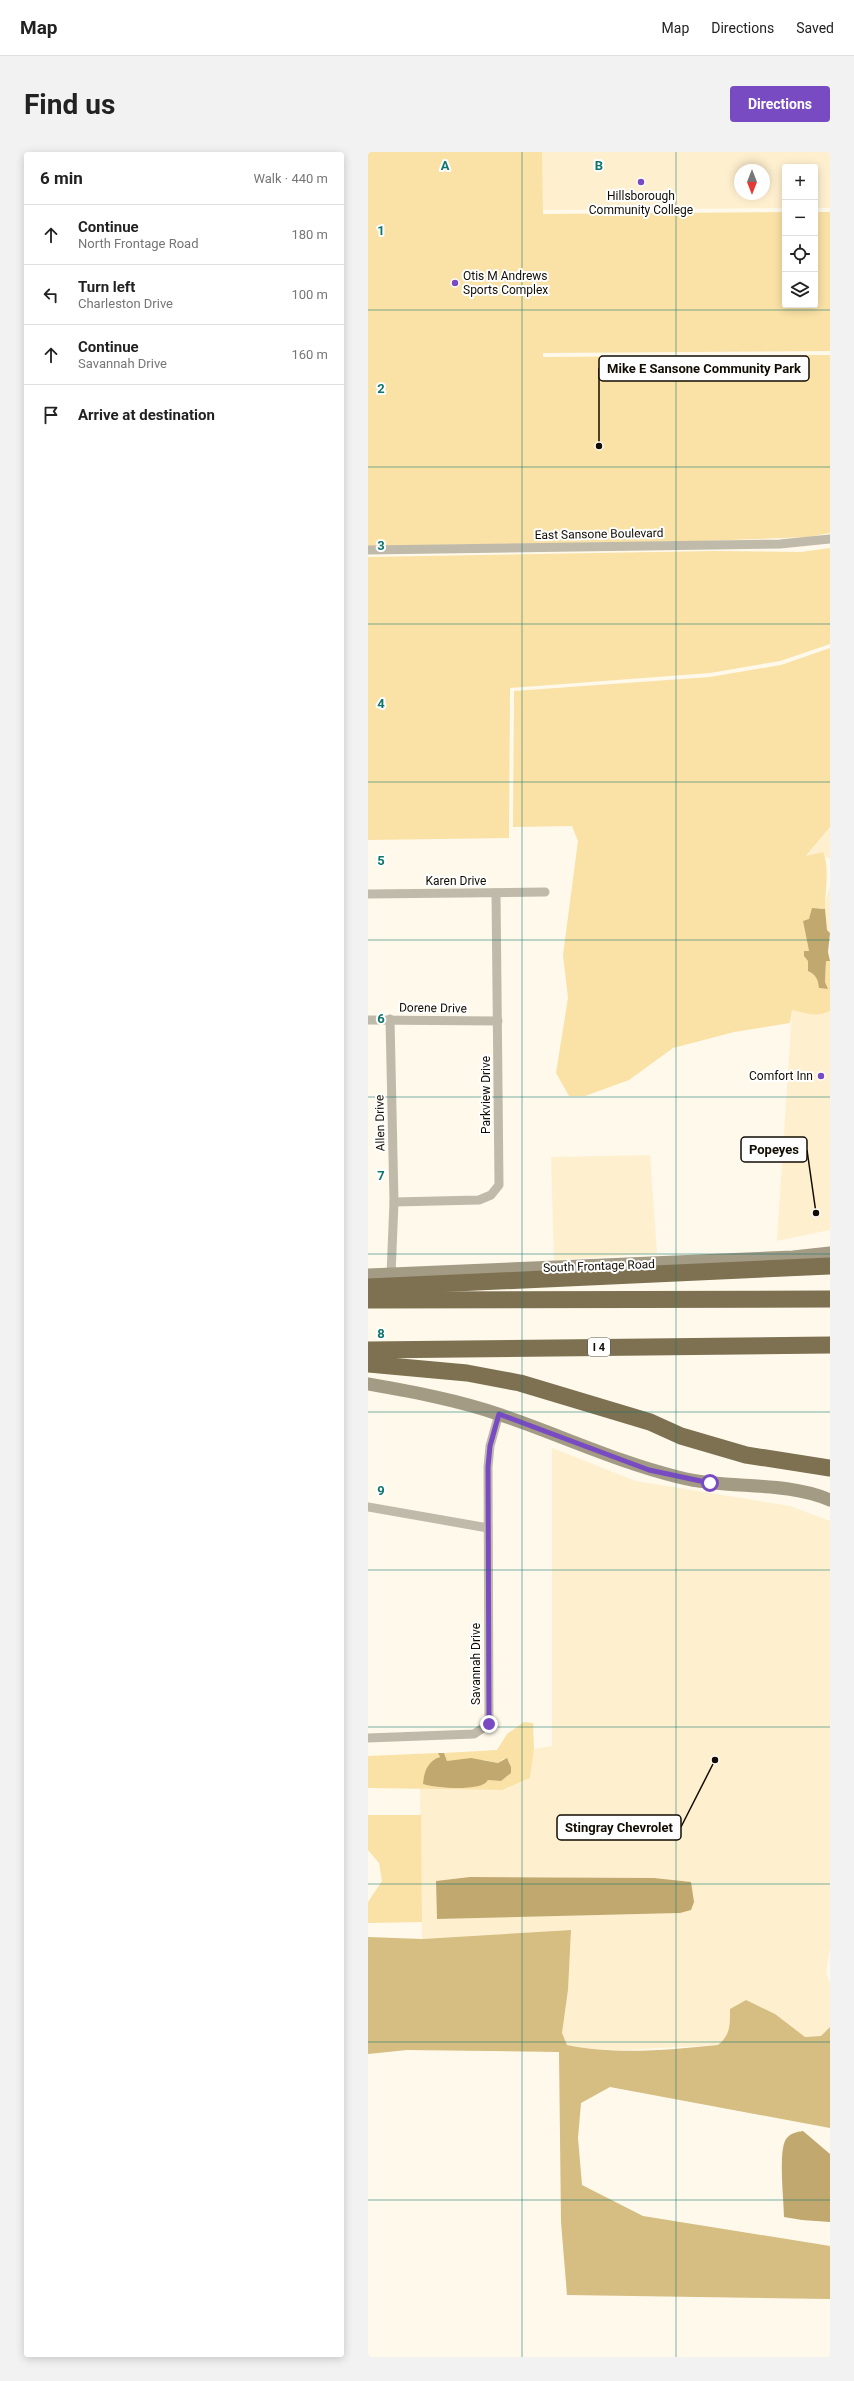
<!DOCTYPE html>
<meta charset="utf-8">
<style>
body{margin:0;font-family:Roboto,sans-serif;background:#f2f2f2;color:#222}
.controls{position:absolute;right:12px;top:12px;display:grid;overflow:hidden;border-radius:4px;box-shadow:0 2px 10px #0003}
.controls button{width:36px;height:36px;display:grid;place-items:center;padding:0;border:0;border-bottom:1px solid #e0e0e0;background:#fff;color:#222;font:20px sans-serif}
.compass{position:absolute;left:366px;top:12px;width:36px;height:36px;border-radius:50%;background:#fff;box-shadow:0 2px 10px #0003;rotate:180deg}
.stop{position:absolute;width:12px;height:12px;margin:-9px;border:3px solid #794bc3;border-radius:50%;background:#fff}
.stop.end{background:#794bc3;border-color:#fff;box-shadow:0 1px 4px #0008}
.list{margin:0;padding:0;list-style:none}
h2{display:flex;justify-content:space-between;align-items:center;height:52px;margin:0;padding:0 16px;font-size:17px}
h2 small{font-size:13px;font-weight:400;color:#767676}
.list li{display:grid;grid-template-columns:26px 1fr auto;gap:12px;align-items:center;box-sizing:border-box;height:60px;padding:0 16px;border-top:1px solid #e0e0e0}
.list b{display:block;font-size:15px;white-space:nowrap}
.list p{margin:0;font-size:13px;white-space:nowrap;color:#767676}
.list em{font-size:13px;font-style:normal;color:#767676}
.icon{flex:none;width:22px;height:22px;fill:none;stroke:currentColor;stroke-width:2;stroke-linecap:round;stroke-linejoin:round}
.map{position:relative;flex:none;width:462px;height:2205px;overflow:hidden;border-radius:4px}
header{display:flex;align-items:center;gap:24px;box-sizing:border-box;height:56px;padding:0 20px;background:#fff;border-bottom:1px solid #e0e0e0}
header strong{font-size:19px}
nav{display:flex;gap:22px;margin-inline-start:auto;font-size:14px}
.intro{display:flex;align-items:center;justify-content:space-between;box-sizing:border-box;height:96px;padding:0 24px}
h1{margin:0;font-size:28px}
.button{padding:10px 18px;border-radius:4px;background:#794bc3;color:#fff;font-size:14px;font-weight:700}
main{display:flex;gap:24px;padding:0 24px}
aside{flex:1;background:#fff;border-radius:4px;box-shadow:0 2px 10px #0003}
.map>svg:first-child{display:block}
.built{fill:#fef0cf;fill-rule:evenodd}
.green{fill:#fae1a6}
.forest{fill:#d6bd82}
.water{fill:#c1a86e}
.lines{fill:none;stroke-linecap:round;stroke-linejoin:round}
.street{stroke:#c0baab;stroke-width:9}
.secondary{stroke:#a49b85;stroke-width:13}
.highway{stroke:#7e7152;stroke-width:17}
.route{stroke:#794bc3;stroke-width:5}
.grid{fill:none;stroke:#0f766e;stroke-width:1;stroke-opacity:0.55}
.poi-dot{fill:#794bc3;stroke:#fff;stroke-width:1.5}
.labels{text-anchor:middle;stroke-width:4;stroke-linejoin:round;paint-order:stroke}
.shield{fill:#fff;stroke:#59564f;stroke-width:1}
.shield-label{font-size:11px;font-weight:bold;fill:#120d03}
.poi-label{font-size:12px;fill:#120d03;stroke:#fff}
.street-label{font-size:12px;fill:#120d03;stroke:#fff}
.grid-label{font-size:13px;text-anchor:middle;font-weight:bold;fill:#0f766e;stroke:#fff;stroke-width:4;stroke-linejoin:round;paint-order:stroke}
.leader{fill:none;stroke:#120d03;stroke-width:1.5}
.callout-dot{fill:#120d03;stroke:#fff;stroke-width:1.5}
.callout{fill:#fff;stroke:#120d03;stroke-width:1.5}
.callout-label{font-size:13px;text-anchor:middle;font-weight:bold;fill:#120d03}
</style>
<header>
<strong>Map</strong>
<nav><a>Map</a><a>Directions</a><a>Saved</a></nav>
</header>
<div class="intro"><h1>Find us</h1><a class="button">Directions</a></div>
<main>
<aside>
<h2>6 min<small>Walk · 440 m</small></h2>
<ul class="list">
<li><svg class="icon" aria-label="ahead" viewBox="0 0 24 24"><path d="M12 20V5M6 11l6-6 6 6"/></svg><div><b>Continue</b><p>North Frontage Road</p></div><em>180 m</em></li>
<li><svg class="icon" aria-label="left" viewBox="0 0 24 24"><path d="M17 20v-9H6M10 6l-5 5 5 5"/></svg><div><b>Turn left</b><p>Charleston Drive</p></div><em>100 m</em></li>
<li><svg class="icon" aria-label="ahead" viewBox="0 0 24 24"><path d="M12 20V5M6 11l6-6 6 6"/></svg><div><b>Continue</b><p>Savannah Drive</p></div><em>160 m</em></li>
<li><svg class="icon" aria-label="arrive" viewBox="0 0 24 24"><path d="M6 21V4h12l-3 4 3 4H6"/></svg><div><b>Arrive at destination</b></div></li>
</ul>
</aside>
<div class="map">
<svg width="462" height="2205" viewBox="0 0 462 2205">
<rect width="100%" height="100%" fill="#fff9eb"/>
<g class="built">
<path d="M 174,0 L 462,0 L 462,56 L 447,56 L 447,15 L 417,15 L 417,56 L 174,58 ZM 372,18 L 396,18 L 396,42 L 372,42 Z"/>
<path d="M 462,675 L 462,709 L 461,706 L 447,702 L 438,705 Z"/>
<path d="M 462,734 L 462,781 L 459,778 L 457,765 L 457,751 Z"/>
<path d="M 424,858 L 456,862 L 462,859 L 462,1078 L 409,1089 Z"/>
<path d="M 282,1003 L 289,1101 L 186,1108 L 183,1005 Z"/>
<path d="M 184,1296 L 268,1329 L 422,1354 L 462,1369 L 462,1796 L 458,1821 L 462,1831 L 462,1875 L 453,1884 L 437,1885 L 378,1848 L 362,1857 L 362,1877 L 357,1886 L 350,1893 L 254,1898 L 219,1897 L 199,1893 L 194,1881 L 200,1838 L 203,1778 L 54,1787 L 52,1637 L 134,1638 L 162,1626 L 166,1597 L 184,1594 ZM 102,1725 L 286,1726 L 322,1730 L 312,1761 L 69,1767 L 68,1729 Z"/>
</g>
<g class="green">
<path d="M 0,0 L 174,0 L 175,62 L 417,60 L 417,153 L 447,153 L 447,60 L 462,60 L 462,199 L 175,201 L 175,205 L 462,203 L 462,381 L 440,385 L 333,389 L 0,394 Z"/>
<path d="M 462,396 L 462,492 L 412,509 L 342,521 L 142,536 L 141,686 L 0,688 L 0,405 L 347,399 L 433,400 Z"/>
<path d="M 462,496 L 462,675 L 438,704 L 455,700 C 462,717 457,737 457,757 L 450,756 L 441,768 L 435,769 L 441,799 L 440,819 C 448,823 450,828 452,836 L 460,837 L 457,830 L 458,809 L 462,809 L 462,859 C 449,866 438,861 424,858 L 422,871 L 366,880 L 305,896 L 261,928 L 217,944 L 201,944 L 188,921 L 200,846 L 195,803 L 210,689 L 204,674 L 145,675 L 146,539 L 342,525 L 413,513 Z"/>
<path d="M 156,1570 L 165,1571 L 166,1597 L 162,1626 L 134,1638 L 0,1636 L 0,1604 L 70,1601 L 72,1605 C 56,1613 60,1618 55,1632 C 67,1637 112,1639 120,1628 L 133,1629 L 143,1621 L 141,1609 L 135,1607 L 131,1611 L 116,1608 L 79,1609 L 76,1601 L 129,1598 L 139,1582 Z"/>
<path d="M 0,1663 L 53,1663 L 54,1770 L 0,1771 L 0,1750 L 14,1729 L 11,1711 L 0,1698 Z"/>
</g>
<path class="forest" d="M 203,1778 L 200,1838 L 194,1881 L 199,1893 C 248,1903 301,1898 350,1893 C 363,1882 362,1873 362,1857 L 378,1848 L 407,1862 L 437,1885 L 453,1884 L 462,1875 L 462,1976 L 242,1935 L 213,1951 L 210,1986 L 214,2033 L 275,2064 L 462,2094 L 462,2147 L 199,2143 L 193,2070 L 191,1900 L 39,1898 L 0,1902 L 0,1785 L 54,1787 Z"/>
<g class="water">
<path d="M 444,756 L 457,757 L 459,778 L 462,781 L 460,800 L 462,809 L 458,809 L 457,830 L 460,837 L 451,836 C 450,827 448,823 440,819 L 440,809 L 436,804 L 436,799 L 441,799 L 435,769 L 441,767 Z"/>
<path d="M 70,1601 L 76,1601 L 79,1609 L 103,1606 L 130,1611 L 139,1606 L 143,1615 L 143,1621 L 133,1629 L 120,1628 C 115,1640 66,1636 55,1632 C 56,1621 59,1609 72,1605 Z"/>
<path d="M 102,1725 L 286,1726 L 323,1730 L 326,1750 L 323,1758 L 312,1761 L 69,1767 L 68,1729 Z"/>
<path d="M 435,1979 L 462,2002 L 462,2070 L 434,2068 L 416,2065 C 416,2048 410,1999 418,1987 C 423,1981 428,1980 435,1979 Z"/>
</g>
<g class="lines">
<g class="street">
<path d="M 0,398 L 412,392 L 462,387"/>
<path d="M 0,742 L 177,740"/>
<path d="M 22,867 L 26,1050 L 23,1123"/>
<path d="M 0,868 L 130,869"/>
<path d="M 26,1050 L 111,1048 L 123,1043 L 131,1033 L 128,741"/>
<path d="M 0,1355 L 120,1376"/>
<path d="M 0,1586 L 106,1582 L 121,1572 L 120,1315 L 122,1294 L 131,1262"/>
</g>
<g class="secondary">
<path d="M 0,1123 L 425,1105 L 462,1101"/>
<path d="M 0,1232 C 45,1240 90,1248 133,1263 C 192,1283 249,1310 310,1325 C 360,1338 415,1328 462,1348"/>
</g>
<g class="highway">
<path d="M 0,1135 L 462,1114"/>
<path d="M 0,1148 L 462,1147"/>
<path d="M 0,1198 L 462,1193"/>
<path d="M 0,1212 L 99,1221 L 152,1231 L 282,1270 L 313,1284 L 378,1303 L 462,1316"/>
</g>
</g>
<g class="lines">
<path class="route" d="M 121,1572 L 120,1315 L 122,1294 L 131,1262 L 281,1318 L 342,1331"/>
</g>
<path class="grid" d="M 154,0 L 154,2205M 308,0 L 308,2205M 0,158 L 462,158M 0,315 L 462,315M 0,472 L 462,472M 0,630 L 462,630M 0,788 L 462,788M 0,945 L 462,945M 0,1102 L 462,1102M 0,1260 L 462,1260M 0,1418 L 462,1418M 0,1575 L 462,1575M 0,1732 L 462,1732M 0,1890 L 462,1890M 0,2048 L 462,2048"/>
<g class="poi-dot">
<circle cx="273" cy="30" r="4"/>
<circle cx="87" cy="131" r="4"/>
<circle cx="453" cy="924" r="4"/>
</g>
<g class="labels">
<rect class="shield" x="220" y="1186" width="22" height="18" rx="3"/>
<g class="shield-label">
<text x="231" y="1199">I 4</text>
</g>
<g class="poi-label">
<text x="273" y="48">Hillsborough<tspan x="273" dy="14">Community College</tspan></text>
<text x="95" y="128" text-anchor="start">Otis M Andrews<tspan x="95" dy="14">Sports Complex</tspan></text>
<text x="445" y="928" text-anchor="end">Comfort Inn</text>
</g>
<g class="street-label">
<text transform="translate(231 382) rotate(-1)" y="4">East Sansone Boulevard</text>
<text x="88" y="733">Karen Drive</text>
<text transform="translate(65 856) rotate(1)" y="4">Dorene Drive</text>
<text transform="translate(118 943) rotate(-90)" y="4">Parkview Drive</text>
<text transform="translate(12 971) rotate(-91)" y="4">Allen Drive</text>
<text transform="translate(231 1114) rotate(-2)" y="4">South Frontage Road</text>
<text transform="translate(108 1512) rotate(-90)" y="4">Savannah Drive</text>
</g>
</g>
<g class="grid-label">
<text x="77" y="18">A</text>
<text x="231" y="18">B</text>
<text x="13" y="83">1</text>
<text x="13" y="241">2</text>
<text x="13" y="398">3</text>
<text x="13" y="556">4</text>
<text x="13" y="713">5</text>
<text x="13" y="871">6</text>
<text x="13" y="1028">7</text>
<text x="13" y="1186">8</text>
<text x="13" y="1343">9</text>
</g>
<path class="leader" d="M231 294L231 216M448 1061L439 998M347 1608L313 1675"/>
<g class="callout-dot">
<circle cx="231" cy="294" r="4"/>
<circle cx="448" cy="1061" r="4"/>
<circle cx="347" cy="1608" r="4"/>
</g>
<g class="callout">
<rect x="231" y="204" width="210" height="25" rx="4"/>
<rect x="373" y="985" width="66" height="25" rx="4"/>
<rect x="189" y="1663" width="124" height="25" rx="4"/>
</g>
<g class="callout-label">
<text x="336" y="221">Mike E Sansone Community Park</text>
<text x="406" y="1002">Popeyes</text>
<text x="251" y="1680">Stingray Chevrolet</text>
</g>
</svg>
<div class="controls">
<button>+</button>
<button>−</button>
<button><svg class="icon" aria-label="locate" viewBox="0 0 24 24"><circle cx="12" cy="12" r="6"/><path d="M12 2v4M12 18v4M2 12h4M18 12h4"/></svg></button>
<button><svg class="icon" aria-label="layers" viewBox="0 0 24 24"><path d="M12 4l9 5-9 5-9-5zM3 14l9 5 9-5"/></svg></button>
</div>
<svg class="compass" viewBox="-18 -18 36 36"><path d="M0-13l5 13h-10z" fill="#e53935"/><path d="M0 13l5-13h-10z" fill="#767676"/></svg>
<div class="stop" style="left:342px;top:1331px"></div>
<div class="stop end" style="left:121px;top:1572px"></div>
</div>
</main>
